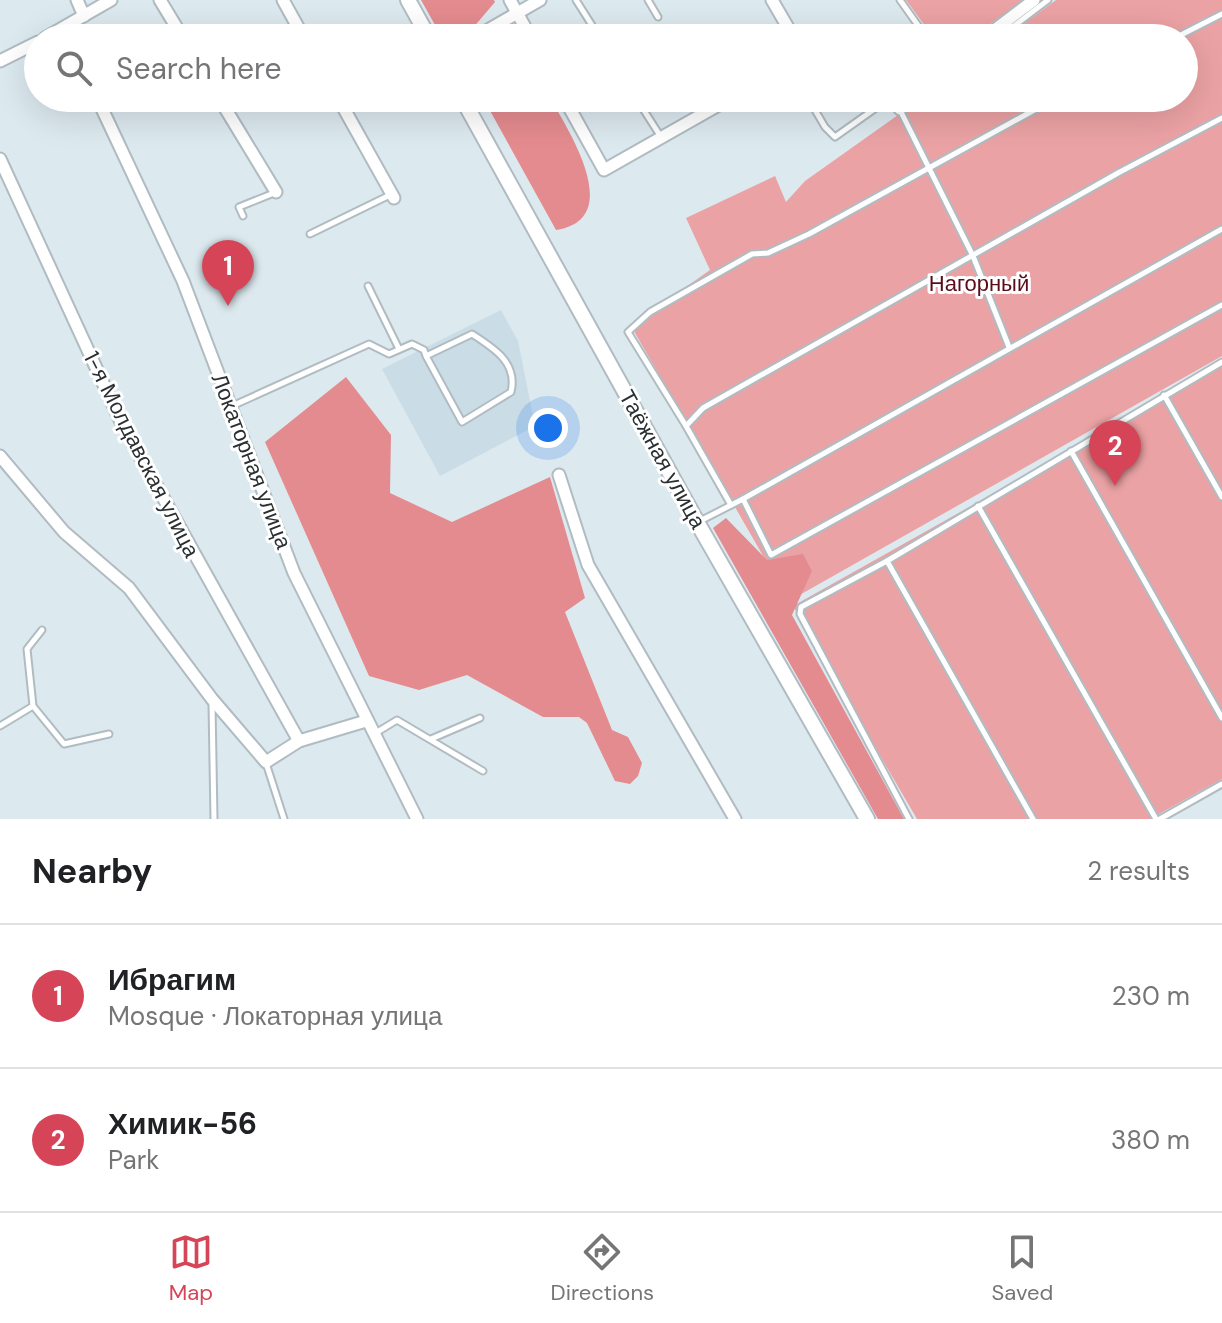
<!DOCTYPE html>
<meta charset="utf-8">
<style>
body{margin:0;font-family:"DM Sans",sans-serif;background:#f6f6f6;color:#202124}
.you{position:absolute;left:548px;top:428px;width:28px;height:28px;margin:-20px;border:6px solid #fff;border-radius:50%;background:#1a73e8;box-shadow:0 0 0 12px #1a73e833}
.badge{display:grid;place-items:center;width:52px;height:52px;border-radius:50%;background:#d64557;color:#fff;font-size:26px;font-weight:700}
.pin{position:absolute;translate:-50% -66px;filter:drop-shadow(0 2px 4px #0008)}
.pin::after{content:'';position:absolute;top:42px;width:28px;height:24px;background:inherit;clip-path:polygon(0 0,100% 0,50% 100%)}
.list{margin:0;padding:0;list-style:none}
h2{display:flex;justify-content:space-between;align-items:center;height:104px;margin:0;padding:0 32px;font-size:34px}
h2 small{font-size:26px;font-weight:400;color:#757577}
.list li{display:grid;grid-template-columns:52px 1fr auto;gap:24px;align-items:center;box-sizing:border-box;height:144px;padding:0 32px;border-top:2px solid #e0e0e0}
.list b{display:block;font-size:30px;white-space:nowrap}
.list p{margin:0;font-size:26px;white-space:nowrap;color:#757577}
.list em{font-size:26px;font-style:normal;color:#757577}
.icon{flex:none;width:44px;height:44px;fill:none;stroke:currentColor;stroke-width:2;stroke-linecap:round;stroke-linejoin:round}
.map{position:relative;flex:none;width:1222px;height:819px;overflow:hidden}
.search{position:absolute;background:#fff;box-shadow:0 8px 32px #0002;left:24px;right:24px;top:24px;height:88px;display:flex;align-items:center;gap:20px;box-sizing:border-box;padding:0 28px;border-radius:44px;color:#757577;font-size:30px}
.sheet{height:392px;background:#fff}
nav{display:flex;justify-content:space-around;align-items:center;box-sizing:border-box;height:112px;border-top:2px solid #e0e0e0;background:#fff;font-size:22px;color:#757577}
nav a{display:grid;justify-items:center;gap:4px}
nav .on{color:#d64557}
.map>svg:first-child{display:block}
.built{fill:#cadde7}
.green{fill:#eba2a4}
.forest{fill:#e48b8f}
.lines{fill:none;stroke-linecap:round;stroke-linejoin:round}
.service-casing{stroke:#b0bcc2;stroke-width:9}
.minor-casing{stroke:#b0bcc2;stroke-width:15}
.tertiary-casing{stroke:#b0bcc2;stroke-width:18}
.service{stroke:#fff;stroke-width:5}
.minor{stroke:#fff;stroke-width:11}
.tertiary{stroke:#fff;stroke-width:14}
.labels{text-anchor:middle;stroke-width:6;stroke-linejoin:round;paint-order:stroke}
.park-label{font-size:22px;fill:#5b0c1a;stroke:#fff}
.street-label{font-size:22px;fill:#2a2f31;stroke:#fff}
</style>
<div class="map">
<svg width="1222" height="819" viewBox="0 0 1222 819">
<rect width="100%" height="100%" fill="#dce9ef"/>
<path class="built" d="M 501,310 L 518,341 L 535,426 L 440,476 L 382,369 Z"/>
<g class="green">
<path d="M 906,0 L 1024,0 L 970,38 L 934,38 Z"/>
<path d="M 1056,0 L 1222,0 L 1222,356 L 789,601 L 631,326 L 710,270 L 686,218 L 775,176 L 786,202 L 805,181 L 922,98 L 1184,98 L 1184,38 L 1004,38 Z"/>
<path d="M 1222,365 L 1222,779 L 1150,819 L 917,819 L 793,606 Z"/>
</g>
<g class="forest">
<path d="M 421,0 L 494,0 L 495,2 L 472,29 L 450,38 L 435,25 Z"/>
<path d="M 483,98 L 550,98 C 569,131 626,219 556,230 Z"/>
<path d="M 346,377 L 391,435 L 390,493 L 452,522 L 550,477 L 585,598 L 565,612 L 612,730 L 628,737 L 642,763 L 638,776 L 630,784 L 615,781 L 587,723 L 579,717 L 543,717 L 467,675 L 419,690 L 369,676 L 265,442 Z"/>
<path d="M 726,518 L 767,560 L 803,554 L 812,571 L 792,615 L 904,819 L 878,819 L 713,528 Z"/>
</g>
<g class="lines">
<g class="service-casing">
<g id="service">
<path d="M 576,0 L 600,38"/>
<path d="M 648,0 L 658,17"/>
<path d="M 900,0 L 927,38"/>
<path d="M 998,38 L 1048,0"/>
<path d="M 1175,38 L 1222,14"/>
<path d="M 636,98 L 661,137"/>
<path d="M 808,98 L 825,127 L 835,137 L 890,98"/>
<path d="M 900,110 L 973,256 L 1009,347"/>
<path d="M 243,216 L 239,207 L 274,193"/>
<path d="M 310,234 L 392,194"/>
<path d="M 368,286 L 399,349"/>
<path d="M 1164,395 L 1222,497"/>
<path d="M 232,406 L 369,344 L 389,354 L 412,344 L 424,350 L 426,356 L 472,334 C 494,348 518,363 511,392 L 462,422 L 426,356"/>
<path d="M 686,426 L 628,332 L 650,312 L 752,254 L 768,253 L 809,234 L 1056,98"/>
<path d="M 1071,451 L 1222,718"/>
<path d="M 743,499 L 1222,229"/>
<path d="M 731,505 L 686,426 L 703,408 L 1118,173 L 1222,118"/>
<path d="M 978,506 L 1156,819"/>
<path d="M 698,522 L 743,499 L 771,555 L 1222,305"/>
<path d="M 887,561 L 1033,819"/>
<path d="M 42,630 L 27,649 L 33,706 L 64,744 L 109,734"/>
<path d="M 212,704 L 214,819"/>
<path d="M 0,726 L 33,706"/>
<path d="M 374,734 L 397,720 L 483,771"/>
<path d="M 431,739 L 480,718"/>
<path d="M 266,763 L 284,819"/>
<path d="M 909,819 L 800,614 L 801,607 L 887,561 L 1222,362"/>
<path d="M 1160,819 L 1222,784"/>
</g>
</g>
<g class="minor-casing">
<g id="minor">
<path d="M 77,0 L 84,16"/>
<path d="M 160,0 L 183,38"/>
<path d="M 283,0 L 304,38"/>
<path d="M 510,0 L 531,38"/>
<path d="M 772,0 L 794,38"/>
<path d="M 45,38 L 111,0"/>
<path d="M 474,38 L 540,0"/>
<path d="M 984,38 L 1034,0"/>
<path d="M 0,61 L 38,42"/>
<path d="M 97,98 L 183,281 L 294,573 L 417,819"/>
<path d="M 219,98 L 276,192"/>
<path d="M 338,98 L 394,198"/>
<path d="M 564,98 L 604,170 L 731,98"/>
<path d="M 900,109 L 912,98"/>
<path d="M 0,159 L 121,422 L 299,741"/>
<path d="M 0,456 L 64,532 L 129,588 L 212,699 L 266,762 L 299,741 L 366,721"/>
<path d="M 559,475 L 588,565 L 735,819"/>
</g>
</g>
<g class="tertiary-casing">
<g id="tertiary">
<path d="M 408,0 L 429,38"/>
<path d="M 462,98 L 697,522 L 867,819"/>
</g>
</g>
<use href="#service" class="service"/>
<use href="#minor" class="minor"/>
<use href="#tertiary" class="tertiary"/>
</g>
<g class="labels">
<g class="park-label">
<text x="979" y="291">Нагорный</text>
</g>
<g class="street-label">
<text transform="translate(142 454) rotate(63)" y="8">1-я Молдавская улица</text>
<text transform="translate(663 459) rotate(61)" y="8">Таёжная улица</text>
<text transform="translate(252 461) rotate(69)" y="8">Локаторная улица</text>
</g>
</g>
</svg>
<div class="you"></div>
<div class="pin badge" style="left:228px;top:306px">1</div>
<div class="pin badge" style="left:1115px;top:486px">2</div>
<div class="search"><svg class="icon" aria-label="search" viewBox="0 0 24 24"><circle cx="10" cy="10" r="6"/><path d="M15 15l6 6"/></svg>Search here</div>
</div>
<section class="sheet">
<h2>Nearby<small>2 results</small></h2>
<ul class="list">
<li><span class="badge">1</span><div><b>Ибрагим</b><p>Mosque · Локаторная улица</p></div><em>230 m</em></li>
<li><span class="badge">2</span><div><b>Химик-56</b><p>Park</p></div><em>380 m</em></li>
</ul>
</section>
<nav>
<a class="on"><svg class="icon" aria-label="map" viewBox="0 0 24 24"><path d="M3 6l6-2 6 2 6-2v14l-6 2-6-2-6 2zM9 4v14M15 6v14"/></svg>Map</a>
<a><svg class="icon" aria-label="directions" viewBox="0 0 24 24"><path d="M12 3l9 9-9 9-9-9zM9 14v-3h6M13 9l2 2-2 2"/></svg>Directions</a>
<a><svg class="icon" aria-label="saved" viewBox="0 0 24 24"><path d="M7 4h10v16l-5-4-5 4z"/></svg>Saved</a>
</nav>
